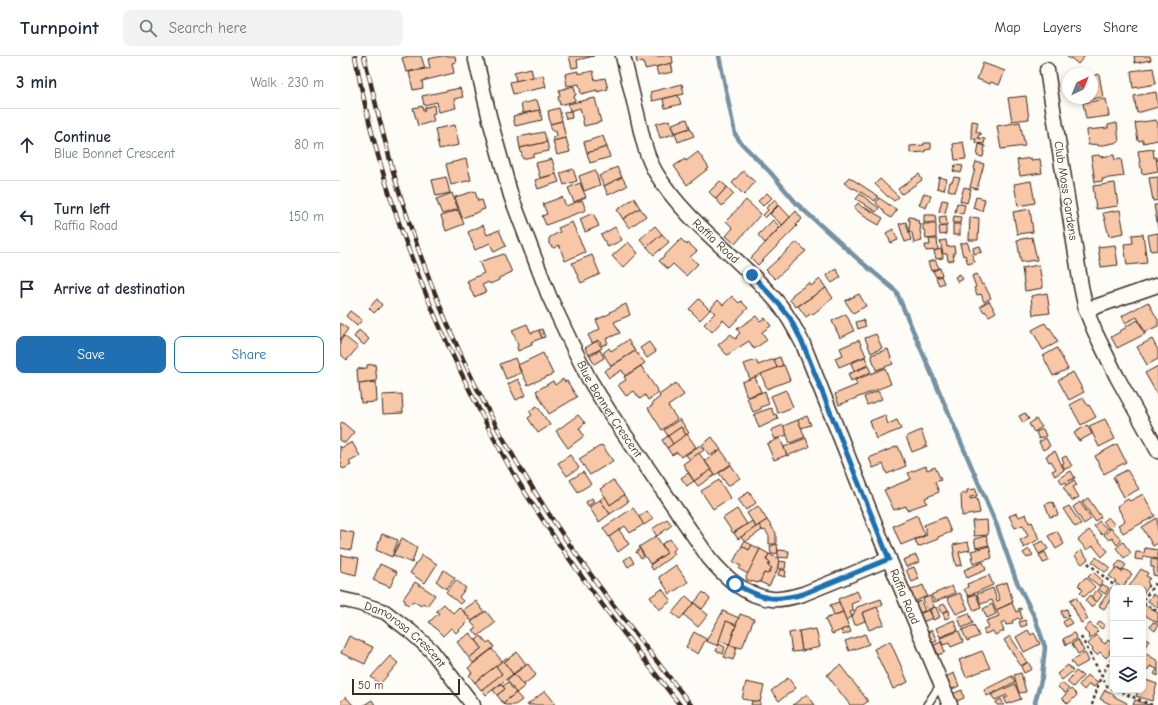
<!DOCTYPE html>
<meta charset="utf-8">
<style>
body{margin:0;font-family:"Comic Neue",sans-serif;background:#f2f2f3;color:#1f2937}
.controls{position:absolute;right:12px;bottom:12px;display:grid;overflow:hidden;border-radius:8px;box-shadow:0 2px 6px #0003}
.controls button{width:36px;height:36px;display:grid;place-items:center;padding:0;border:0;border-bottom:1px solid #e0e1e3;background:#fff;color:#1f2937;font:20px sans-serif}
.compass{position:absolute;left:722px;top:12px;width:36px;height:36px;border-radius:50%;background:#fff;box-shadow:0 2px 6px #0003;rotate:43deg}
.scale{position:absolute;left:12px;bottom:10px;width:108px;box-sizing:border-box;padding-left:4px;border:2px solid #3b2a1e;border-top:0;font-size:11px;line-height:14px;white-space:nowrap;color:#3b2a1e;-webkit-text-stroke:3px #fdfcf7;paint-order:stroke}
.stop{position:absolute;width:12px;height:12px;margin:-9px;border:3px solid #1f6fb2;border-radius:50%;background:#fff}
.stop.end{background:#1f6fb2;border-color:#fff;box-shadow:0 1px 4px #0008}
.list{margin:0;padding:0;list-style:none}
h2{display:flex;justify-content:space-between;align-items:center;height:52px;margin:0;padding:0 16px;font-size:17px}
h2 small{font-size:13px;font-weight:400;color:#747a83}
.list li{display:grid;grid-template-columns:26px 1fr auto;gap:12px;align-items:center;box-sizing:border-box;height:72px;padding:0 16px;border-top:1px solid #e0e1e3}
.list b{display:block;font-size:15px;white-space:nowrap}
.list p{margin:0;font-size:13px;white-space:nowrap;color:#747a83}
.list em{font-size:13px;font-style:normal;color:#747a83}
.actions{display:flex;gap:8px;padding:12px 16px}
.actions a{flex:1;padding:9px 0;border:1px solid #1f6fb2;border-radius:8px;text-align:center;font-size:14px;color:#1f6fb2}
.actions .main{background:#1f6fb2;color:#fff}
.icon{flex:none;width:22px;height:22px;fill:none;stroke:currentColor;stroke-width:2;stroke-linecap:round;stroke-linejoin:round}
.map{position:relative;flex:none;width:818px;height:649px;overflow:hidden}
header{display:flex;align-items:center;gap:24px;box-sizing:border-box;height:56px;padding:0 20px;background:#fff;border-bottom:1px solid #e0e1e3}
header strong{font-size:19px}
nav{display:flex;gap:22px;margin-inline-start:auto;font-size:14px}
.search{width:280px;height:36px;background:#f2f2f3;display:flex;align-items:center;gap:10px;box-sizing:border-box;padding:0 14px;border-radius:8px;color:#747a83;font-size:15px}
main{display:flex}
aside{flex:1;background:#fff}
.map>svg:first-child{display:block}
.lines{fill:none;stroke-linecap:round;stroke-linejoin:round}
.stream{stroke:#7592a3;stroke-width:4.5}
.building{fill:#f8c7a8;stroke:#3b2a1e}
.service-casing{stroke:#3b2a1e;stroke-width:10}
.minor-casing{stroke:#3b2a1e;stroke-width:17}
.path{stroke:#3b2a1e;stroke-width:2.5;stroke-dasharray:3 3;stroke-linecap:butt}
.service{stroke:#fdfcf7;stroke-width:7}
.minor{stroke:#fdfcf7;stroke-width:14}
.rail-casing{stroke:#3b2a1e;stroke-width:4.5}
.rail{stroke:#fdfcf7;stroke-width:3;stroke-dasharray:9;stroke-linecap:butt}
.route{stroke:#1f6fb2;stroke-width:5}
.labels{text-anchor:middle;stroke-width:3;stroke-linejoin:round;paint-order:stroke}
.street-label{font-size:12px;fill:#3b2a1e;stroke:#fdfcf7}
</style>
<header>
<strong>Turnpoint</strong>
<div class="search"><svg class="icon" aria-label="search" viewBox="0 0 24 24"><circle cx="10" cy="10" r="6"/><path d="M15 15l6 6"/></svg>Search here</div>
<nav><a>Map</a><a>Layers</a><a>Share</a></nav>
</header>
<main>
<aside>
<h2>3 min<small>Walk · 230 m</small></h2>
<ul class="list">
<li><svg class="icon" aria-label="ahead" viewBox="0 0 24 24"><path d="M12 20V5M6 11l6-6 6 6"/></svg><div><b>Continue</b><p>Blue Bonnet Crescent</p></div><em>80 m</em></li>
<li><svg class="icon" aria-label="left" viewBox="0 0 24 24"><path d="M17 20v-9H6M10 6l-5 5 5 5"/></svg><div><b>Turn left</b><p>Raffia Road</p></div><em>150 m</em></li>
<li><svg class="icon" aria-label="arrive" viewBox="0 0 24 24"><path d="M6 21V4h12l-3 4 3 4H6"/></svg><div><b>Arrive at destination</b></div></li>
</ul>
<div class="actions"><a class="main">Save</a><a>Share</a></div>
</aside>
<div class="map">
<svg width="818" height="649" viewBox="0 0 818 649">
<rect width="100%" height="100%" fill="#fdfcf7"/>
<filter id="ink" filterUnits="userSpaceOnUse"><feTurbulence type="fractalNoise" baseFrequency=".025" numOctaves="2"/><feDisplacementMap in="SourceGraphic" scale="8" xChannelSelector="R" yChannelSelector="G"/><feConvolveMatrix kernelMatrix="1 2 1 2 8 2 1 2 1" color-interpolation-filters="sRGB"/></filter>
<g filter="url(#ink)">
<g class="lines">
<path class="stream" d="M 379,0 L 395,78 L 401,87 L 430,116 L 457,148 L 519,204 L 556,235 L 657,470 L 676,524 L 695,562 L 705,591 L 702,621 L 695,646 L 696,649"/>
</g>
<g class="building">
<path d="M 69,0 L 81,0 L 85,12 L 66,16 L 62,2 Z"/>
<path d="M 102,0 L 115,0 L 116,6 L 112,7 L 114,17 L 82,25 L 83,32 L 73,34 L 69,16 L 90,12 L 88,3 Z"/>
<path d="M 229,0 L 254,0 L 237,4 L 238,11 L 232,12 Z"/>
<path d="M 296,0 L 332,0 L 333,7 L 305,13 L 303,5 L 297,7 Z"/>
<path d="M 726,0 L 745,0 L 738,8 L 731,2 L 730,3 Z"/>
<path d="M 794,0 L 810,0 L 811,4 L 795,7 Z"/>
<path d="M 331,7 L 333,16 L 318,19 L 316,11 Z"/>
<path d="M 643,7 L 665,15 L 659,29 L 651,26 L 650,28 L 637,23 Z"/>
<path d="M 191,12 L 193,21 L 176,25 L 174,16 Z"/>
<path d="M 813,12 L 816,28 L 793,32 L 791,15 Z"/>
<path d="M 238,15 L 238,18 L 253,15 L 255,24 L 265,22 L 268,33 L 257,36 L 257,34 L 241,38 L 239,28 L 227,30 L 225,18 Z"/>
<path d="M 759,18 L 763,41 L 742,45 L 742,42 L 752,42 L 752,20 Z"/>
<path d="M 203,19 L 206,31 L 173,38 L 170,26 Z"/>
<path d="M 342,28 L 344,38 L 312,45 L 310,36 Z"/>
<path d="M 234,30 L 236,39 L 234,40 L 235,45 L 220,49 L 218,41 L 220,40 L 219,34 Z"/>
<path d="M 120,32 L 123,41 L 114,43 L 116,52 L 99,56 L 97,46 L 84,49 L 82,40 Z"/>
<path d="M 816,36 L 818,51 L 797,57 L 794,40 Z"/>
<path d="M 338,39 L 341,48 L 325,52 L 323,43 Z"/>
<path d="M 686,40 L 689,63 L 672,65 L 668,42 Z"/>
<path d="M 255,42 L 261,66 L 244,70 L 240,52 L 230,55 L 228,48 Z"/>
<path d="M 766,43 L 769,60 L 746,63 L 743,47 Z"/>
<path d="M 197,44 L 200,54 L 183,57 L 181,48 Z"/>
<path d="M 94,49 L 95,57 L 92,58 L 94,65 L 78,70 L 73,52 L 82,50 L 83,55 L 85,54 L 84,52 Z"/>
<path d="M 219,52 L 222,65 L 210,68 L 208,55 Z"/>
<path d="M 200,54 L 202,64 L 175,70 L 173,60 Z"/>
<path d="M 231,55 L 232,62 L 226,63 L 224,56 Z"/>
<path d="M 347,63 L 350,72 L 335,77 L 332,68 Z"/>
<path d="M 329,64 L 334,78 L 320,82 L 316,68 Z"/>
<path d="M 816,64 L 818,68 L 818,84 L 803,87 L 803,84 L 798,85 L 795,67 Z"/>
<path d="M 222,65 L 226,82 L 213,85 L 213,81 L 217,80 L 216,75 L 212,75 L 210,68 Z"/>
<path d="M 632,65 L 638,66 L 636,76 L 641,77 L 641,79 L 639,78 L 638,82 L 645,83 L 644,88 L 635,87 L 636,83 L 632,83 L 632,77 L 631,77 Z"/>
<path d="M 680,66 L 685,90 L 661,93 L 657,70 Z"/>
<path d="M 777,67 L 779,86 L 758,90 L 757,88 L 748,89 L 747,74 L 768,72 L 768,69 Z"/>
<path d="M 115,69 L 119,89 L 99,93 L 95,73 Z"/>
<path d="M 350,72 L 354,80 L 338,86 L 335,77 Z"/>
<path d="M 204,76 L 207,86 L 180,92 L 178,81 Z"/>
<path d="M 263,80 L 267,91 L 247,97 L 244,86 Z"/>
<path d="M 226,82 L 230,96 L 217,99 L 213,85 Z"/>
<path d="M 207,86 L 209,95 L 194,98 L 194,100 L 183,103 L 180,92 Z"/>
<path d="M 623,86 L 626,103 L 615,104 L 613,88 Z"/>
<path d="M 584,87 L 591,87 L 591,93 L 585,94 L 585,96 L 570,97 L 570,90 L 584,89 Z"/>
<path d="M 639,88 L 645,90 L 643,101 L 637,100 Z"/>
<path d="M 267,91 L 270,101 L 250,107 L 247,97 Z"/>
<path d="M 813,93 L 814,102 L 816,101 L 818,115 L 802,118 L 798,95 Z"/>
<path d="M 358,96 L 369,112 L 347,129 L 334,110 L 345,103 L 346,105 Z"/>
<path d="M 759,99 L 760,101 L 774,99 L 775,104 L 781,103 L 784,120 L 762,123 L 763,125 L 755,126 L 751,100 Z"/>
<path d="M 691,102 L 691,104 L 700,103 L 702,117 L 680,120 L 677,104 Z"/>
<path d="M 126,103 L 131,124 L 111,129 L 106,108 Z"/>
<path d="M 212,103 L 216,118 L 200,122 L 196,107 Z"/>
<path d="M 636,106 L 644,108 L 637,133 L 630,131 L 635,113 L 634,112 Z"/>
<path d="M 615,109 L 623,110 L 621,117 L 613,115 Z"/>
<path d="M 277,111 L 282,121 L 264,130 L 259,120 Z"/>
<path d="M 233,113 L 237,125 L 224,129 L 220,117 Z"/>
<path d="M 255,114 L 260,129 L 244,135 L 239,120 Z"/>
<path d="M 403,115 L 415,126 L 404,139 L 392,127 Z"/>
<path d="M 216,118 L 219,126 L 198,133 L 195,124 Z"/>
<path d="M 579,118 L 582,124 L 562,138 L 558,133 Z"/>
<path d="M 106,121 L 110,137 L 96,140 L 92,124 Z"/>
<path d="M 282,121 L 287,130 L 268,139 L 264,130 Z"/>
<path d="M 509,121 L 538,140 L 535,145 L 514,132 L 513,133 L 504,127 Z"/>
<path d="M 599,121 L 607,123 L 604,134 L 597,132 Z"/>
<path d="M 614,121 L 620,122 L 615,136 L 608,134 L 610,126 L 612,126 Z"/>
<path d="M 818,121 L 818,144 L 813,145 L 809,122 Z"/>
<path d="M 540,123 L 559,141 L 554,145 L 548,140 L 548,141 L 535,128 Z"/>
<path d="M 380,125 L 387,131 L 376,143 L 369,136 Z"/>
<path d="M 691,125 L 695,147 L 678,150 L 674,128 Z"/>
<path d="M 240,127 L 246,141 L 234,146 L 228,132 Z"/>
<path d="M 775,127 L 778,150 L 756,153 L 753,130 Z"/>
<path d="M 387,131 L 394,138 L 382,150 L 376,143 Z"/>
<path d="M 624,131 L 631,133 L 627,147 L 620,145 Z"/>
<path d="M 135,135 L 138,145 L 142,144 L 145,153 L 141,154 L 141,155 L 122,162 L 115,141 Z"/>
<path d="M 112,137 L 118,153 L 102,158 L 96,143 Z"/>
<path d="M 427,137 L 432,142 L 423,150 L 418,145 Z"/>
<path d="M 584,137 L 591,140 L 586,152 L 579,149 Z"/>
<path d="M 520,138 L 539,152 L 536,156 L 516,143 Z"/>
<path d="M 222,141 L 226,150 L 242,144 L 246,154 L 206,169 L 202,160 L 207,158 L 203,148 Z"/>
<path d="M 636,141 L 645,143 L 642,155 L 633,152 Z"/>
<path d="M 294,142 L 300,152 L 283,163 L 277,154 Z"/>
<path d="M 539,142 L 557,154 L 551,162 L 544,157 L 544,155 L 536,147 Z"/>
<path d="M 435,143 L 439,148 L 425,162 L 423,159 L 428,154 L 426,152 Z"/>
<path d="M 406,144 L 421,158 L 395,188 L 386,180 L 393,172 L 386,165 Z"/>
<path d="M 602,144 L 608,145 L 605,157 L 599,156 Z"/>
<path d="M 518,147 L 523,152 L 524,151 L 543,162 L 539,169 L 525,161 L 514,152 Z"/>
<path d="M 617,147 L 625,149 L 623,158 L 615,156 Z"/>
<path d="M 439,149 L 450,161 L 442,169 L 430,158 Z"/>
<path d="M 814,149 L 818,149 L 818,172 Z"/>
<path d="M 300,152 L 306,160 L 289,172 L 283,163 Z"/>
<path d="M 690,153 L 693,176 L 677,178 L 673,156 Z"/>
<path d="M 118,154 L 124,168 L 106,175 L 101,160 Z"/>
<path d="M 780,154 L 784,177 L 769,180 L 763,157 Z"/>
<path d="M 456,155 L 462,163 L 456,169 L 457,170 L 418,209 L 411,202 Z"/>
<path d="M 253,157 L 259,170 L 245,176 L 240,163 Z"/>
<path d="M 584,159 L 595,159 L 596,166 L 584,167 Z"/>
<path d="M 606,160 L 607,169 L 600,169 L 599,161 Z"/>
<path d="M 614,160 L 621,161 L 620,167 L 613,167 Z"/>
<path d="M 569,161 L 575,162 L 575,164 L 579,165 L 578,167 L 581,168 L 580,175 L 582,185 L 574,187 L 572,177 L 569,175 L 570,164 L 568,164 Z"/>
<path d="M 630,161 L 639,162 L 638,184 L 629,184 Z"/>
<path d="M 433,164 L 440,171 L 425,187 L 418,179 Z"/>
<path d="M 232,166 L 245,196 L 225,205 L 219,189 L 214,192 L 212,191 L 209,188 L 209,183 L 210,181 L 220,176 L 218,172 Z"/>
<path d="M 566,166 L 571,184 L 565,186 L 559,168 Z"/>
<path d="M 583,168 L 596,168 L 596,182 L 586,183 L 585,175 L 583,174 Z"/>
<rect x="613" y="168" width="7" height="11"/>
<path d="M 143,169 L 147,179 L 159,174 L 166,190 L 154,196 L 150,187 L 135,194 L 128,176 Z"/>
<path d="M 315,170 L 322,178 L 307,191 L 300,183 Z"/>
<path d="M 606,170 L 606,178 L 600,179 L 599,171 Z"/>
<path d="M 275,171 L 282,184 L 268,191 L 261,179 Z"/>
<path d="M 553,173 L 558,184 L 551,187 L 546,177 Z"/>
<path d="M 818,177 L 818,194 L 811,195 L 808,179 Z"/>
<path d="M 322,178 L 329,186 L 314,199 L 307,191 Z"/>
<path d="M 803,178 L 807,207 L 787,209 L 784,188 L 793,187 L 792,179 Z"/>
<path d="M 692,181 L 697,204 L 681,206 L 677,184 Z"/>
<path d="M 341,183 L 347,189 L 348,187 L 357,195 L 350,201 L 358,208 L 346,220 L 333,208 L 328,213 L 319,205 Z"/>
<path d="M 589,183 L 597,183 L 598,194 L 586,195 L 585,189 L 590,189 Z"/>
<path d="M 606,184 L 607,191 L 614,190 L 615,197 L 613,197 L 614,204 L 608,205 L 607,198 L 603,198 L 600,185 Z"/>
<path d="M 288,186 L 298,197 L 283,212 L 272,200 Z"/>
<path d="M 457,186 L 466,195 L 435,223 L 426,214 Z"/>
<path d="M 627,186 L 635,206 L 628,208 L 625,199 L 623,200 L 620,188 Z"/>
<path d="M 775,189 L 778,209 L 761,211 L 758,191 Z"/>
<path d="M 640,190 L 642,196 L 634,198 L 633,192 Z"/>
<path d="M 601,193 L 603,202 L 596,203 L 594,195 Z"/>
<path d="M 164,198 L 172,216 L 159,222 L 159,224 L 150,228 L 149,226 L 142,229 L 146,236 L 134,241 L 127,225 L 144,217 L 139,206 Z"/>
<path d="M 252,199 L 260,218 L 241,227 L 232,207 Z"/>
<path d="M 595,204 L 599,212 L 591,215 L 588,206 Z"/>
<path d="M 699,209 L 703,232 L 685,235 L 682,212 Z"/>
<path d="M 600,212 L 602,219 L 596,221 L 593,215 Z"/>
<path d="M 496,213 L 501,221 L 492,227 L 486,219 Z"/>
<path d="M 620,218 L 623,223 L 618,226 L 615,221 Z"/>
<path d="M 637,218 L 642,229 L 644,228 L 651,242 L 644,246 L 641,238 L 637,239 L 634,232 L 636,231 L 632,220 Z"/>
<path d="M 601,220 L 604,227 L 599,229 L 596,222 Z"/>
<path d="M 480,223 L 486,232 L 456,251 L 450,244 L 453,238 L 469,227 L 471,230 Z"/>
<path d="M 486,232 L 493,242 L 473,258 L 472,257 L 466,261 L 458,250 Z"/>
<path d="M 707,237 L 710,257 L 693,259 L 691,240 Z"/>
<path d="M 519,238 L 526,250 L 513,257 L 505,245 Z"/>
<path d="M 392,240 L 399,247 L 401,245 L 408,252 L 390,271 L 383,264 L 372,276 L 364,268 L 375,257 L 370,253 L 378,244 L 383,249 Z"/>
<path d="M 37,243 L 42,249 L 34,257 L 29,252 Z"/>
<path d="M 359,243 L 370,254 L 360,264 L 349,253 Z"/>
<path d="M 649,245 L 656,256 L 649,260 L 645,255 L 644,256 L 640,250 Z"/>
<path d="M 808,246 L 818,264 L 818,270 L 805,276 L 797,261 L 785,267 L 782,260 Z"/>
<path d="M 286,248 L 290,259 L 274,266 L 280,277 L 266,283 L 268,287 L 262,290 L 259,284 L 252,287 L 248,279 L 260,273 L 256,264 L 271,257 L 270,256 Z"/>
<path d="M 10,255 L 22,264 L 17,270 L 6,260 Z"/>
<path d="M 506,258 L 514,275 L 500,282 L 492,265 Z"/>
<path d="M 416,260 L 420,265 L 425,262 L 431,270 L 422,276 L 427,284 L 414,293 L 409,285 L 387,299 L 378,289 L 391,278 L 395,283 L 397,282 L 396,281 L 400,277 L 397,273 Z"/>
<path d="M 523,264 L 526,270 L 518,273 L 516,266 Z"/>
<path d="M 798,264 L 805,278 L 777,292 L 771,281 L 780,276 L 780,275 L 787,271 L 786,270 Z"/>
<path d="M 0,267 L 8,273 L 0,284 Z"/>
<path d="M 705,267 L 708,272 L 710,272 L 718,286 L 703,294 L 692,274 Z"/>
<path d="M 187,268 L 191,277 L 199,274 L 202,282 L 191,286 L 192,289 L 178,295 L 177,291 L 178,289 L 172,274 Z"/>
<path d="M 202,273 L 205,281 L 202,282 L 199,274 Z"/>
<path d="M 19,274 L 29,283 L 24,289 L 14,281 Z"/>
<path d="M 536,278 L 542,292 L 531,297 L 525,282 Z"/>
<path d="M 4,280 L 18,291 L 7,304 L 0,298 L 0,285 Z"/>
<path d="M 812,283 L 818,294 L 818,303 L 807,309 L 797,291 Z"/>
<path d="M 288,284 L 295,295 L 271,310 L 263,297 L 269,292 L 271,295 Z"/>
<path d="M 519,284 L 526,300 L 499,311 L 495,302 L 503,299 L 500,292 Z"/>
<path d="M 257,285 L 262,292 L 249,299 L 245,292 Z"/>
<path d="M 309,286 L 316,296 L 307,302 L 300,292 Z"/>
<path d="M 717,292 L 728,313 L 713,320 L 703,300 Z"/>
<path d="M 548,293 L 553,308 L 536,314 L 531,299 Z"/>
<path d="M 260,294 L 264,302 L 254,308 L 250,300 Z"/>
<path d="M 295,295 L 305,307 L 285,320 L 282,314 L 269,322 L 264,315 Z"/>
<path d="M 203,297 L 213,318 L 188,329 L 178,309 Z"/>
<path d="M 440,301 L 443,309 L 437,312 L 434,303 Z"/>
<path d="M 525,301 L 528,309 L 514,315 L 511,307 Z"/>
<path d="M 175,302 L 181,317 L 166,323 L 160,308 Z"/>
<path d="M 434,303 L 437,312 L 410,323 L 404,308 L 416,304 L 418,309 Z"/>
<path d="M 35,308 L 37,325 L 18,327 L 17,313 L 27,312 L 27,309 Z"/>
<path d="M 444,309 L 450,324 L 427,333 L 421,318 Z"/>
<path d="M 301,310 L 319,337 L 308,344 L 305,339 L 300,343 L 294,335 L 286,340 L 278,329 L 286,324 L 284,321 Z"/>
<path d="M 528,310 L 531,316 L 511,325 L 508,318 Z"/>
<path d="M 818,310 L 818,337 L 817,338 L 805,317 Z"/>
<path d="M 545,312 L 551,328 L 499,349 L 495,338 L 517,329 L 515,324 Z"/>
<path d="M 733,316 L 744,336 L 729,344 L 718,324 Z"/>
<path d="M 415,321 L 421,336 L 407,341 L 402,326 Z"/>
<path d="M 178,323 L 186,339 L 176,344 L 168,328 Z"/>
<path d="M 223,323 L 225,326 L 227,325 L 237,341 L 209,358 L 196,335 L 213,325 L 215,329 Z"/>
<path d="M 36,326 L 37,346 L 21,347 L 19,328 Z"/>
<path d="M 336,327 L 344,339 L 328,350 L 337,363 L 322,374 L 308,352 L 313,349 L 312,347 L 320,341 L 319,339 Z"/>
<path d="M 446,334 L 453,351 L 438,357 L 431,340 Z"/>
<path d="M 425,335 L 429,348 L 421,351 L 421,353 L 413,356 L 407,342 Z"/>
<path d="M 538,335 L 542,343 L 527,349 L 524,341 Z"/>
<path d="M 62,338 L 63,357 L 43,358 L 42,339 Z"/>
<path d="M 743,342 L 748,350 L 749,349 L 756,361 L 741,369 L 730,349 Z"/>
<path d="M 197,350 L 210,369 L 198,377 L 188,362 L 192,359 L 189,355 Z"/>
<path d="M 431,352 L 434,359 L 436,358 L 438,363 L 419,372 L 414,358 Z"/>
<path d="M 685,357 L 689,363 L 683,367 L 679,360 Z"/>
<path d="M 238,359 L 245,367 L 239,372 L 244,380 L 228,392 L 216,375 Z"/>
<path d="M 545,359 L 548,368 L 557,364 L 561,373 L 536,383 L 530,365 Z"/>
<path d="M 467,360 L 471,369 L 461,372 L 458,364 Z"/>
<path d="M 340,363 L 349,377 L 346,379 L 341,371 L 328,380 L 324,374 Z"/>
<path d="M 696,363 L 702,371 L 694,376 L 689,368 Z"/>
<path d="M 765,363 L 775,383 L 759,391 L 749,370 Z"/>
<path d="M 458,364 L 465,381 L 450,387 L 443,370 Z"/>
<path d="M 2,366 L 14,376 L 5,387 L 0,384 L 0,368 Z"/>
<path d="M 443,369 L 447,379 L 435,383 L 431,374 Z"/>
<path d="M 747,369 L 752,378 L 739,385 L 734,377 Z"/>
<path d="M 341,371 L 346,379 L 333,388 L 328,380 Z"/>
<path d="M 703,373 L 706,380 L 699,383 L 696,376 Z"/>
<path d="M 581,374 L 587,390 L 572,396 L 566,381 Z"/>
<path d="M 347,378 L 356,391 L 341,401 L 337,396 L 332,399 L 327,392 Z"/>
<path d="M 328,380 L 333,388 L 327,392 L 322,384 Z"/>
<path d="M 372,381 L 381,394 L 378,396 L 377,395 L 370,400 L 362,389 Z"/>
<path d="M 440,382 L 447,399 L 434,404 L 427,388 Z"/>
<path d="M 466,382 L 469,391 L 447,400 L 444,391 Z"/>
<path d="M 706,382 L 710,390 L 703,394 L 699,386 Z"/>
<path d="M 12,386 L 20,400 L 9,406 L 11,409 L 3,413 L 0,409 L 2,408 L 0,404 L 0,390 L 1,392 Z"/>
<path d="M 777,388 L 786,406 L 764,418 L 755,400 Z"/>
<path d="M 262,389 L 273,405 L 250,419 L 239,403 Z"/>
<path d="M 360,389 L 364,394 L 350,404 L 346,399 Z"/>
<path d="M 558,390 L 566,410 L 547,418 L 543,408 L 533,412 L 529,402 Z"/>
<path d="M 381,394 L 391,408 L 375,419 L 365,405 Z"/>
<path d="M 715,395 L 724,414 L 715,420 L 712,415 L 716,413 L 711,405 L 709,406 L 706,400 Z"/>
<path d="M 359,397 L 371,414 L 354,425 L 343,408 Z"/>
<path d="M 230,399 L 239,412 L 227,420 L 218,407 Z"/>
<path d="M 726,400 L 732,410 L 725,413 L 722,408 L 724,407 L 722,402 Z"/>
<path d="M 391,409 L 400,422 L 388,430 L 379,417 Z"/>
<path d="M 586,410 L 587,414 L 595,411 L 601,424 L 595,426 L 599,436 L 585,442 L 587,447 L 567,454 L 566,450 L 554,454 L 544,434 L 571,423 L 568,417 Z"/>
<path d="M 371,414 L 375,419 L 358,430 L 354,425 Z"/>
<path d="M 787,414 L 799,433 L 784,441 L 773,421 Z"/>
<path d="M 731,415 L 735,422 L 722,428 L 719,422 Z"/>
<path d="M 243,416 L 251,428 L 238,436 L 230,424 Z"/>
<path d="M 348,417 L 354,425 L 347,430 L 341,422 Z"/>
<path d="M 273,424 L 284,439 L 270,449 L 260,433 Z"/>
<path d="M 379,424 L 390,442 L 373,453 L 361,435 Z"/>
<path d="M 734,424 L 737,429 L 733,431 L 739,441 L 732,445 L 723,431 Z"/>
<path d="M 636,433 L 637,440 L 630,441 L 630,443 L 637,442 L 640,457 L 622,460 L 621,438 L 627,437 L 627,434 Z"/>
<path d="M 409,436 L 416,447 L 406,454 L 398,443 Z"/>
<path d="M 803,438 L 815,460 L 783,477 L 778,469 L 785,465 L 777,450 L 788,443 L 790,445 Z"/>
<path d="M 284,439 L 288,446 L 270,458 L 260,444 L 265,440 L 270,449 Z"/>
<path d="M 252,442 L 254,446 L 248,450 L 246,446 Z"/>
<path d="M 748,442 L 761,461 L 755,465 L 742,446 Z"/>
<path d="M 260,444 L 270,458 L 259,466 L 249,451 Z"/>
<path d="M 713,446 L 718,459 L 710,461 L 705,448 Z"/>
<path d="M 740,446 L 751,463 L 744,468 L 733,451 Z"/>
<path d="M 418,450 L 427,464 L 416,471 L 407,457 Z"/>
<path d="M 729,450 L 741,468 L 735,471 L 723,453 Z"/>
<path d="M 293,452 L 304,468 L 290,477 L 285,470 L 269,481 L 263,472 Z"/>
<path d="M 397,453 L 407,468 L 393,477 L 383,462 Z"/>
<path d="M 307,455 L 313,463 L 304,469 L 299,461 Z"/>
<path d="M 677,457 L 679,461 L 686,458 L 689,467 L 692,466 L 699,483 L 684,492 L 680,484 L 688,480 L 683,469 L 675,472 L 669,460 Z"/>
<path d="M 577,459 L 585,479 L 561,489 L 553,470 Z"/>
<path d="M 605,461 L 611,476 L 598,481 L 598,483 L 578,491 L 575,484 L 587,479 L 584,469 Z"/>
<path d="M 768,461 L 774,468 L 769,473 L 763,465 Z"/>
<path d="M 817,462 L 818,487 L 813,490 L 802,471 Z"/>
<path d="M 327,463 L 332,469 L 317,480 L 312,473 Z"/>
<path d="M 427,464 L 436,477 L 436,488 L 429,488 L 429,480 L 425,474 L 423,475 L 419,469 Z"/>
<path d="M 647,464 L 648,479 L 634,480 L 632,465 Z"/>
<path d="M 412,465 L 416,471 L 398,483 L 394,477 Z"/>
<path d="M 759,465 L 767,473 L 762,479 L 754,470 Z"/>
<path d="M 419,469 L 422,474 L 405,486 L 401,481 Z"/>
<path d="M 771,472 L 782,484 L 777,489 L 772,482 L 769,484 L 764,479 Z"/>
<path d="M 0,474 L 14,477 L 11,494 L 0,492 Z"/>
<path d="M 279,474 L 289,488 L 278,496 L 269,481 Z"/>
<path d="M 749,474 L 768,495 L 762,501 L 753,490 L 747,494 L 738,484 Z"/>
<path d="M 717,475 L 724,488 L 716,493 L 708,480 Z"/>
<path d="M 42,478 L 58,484 L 52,501 L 36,494 Z"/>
<path d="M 316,480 L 327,497 L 310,508 L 299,491 Z"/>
<path d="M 646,480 L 649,489 L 636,492 L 634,483 Z"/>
<path d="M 62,482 L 77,491 L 72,507 L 53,499 Z"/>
<path d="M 330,483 L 336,492 L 333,495 L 335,498 L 313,514 L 310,509 L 327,497 L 322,488 Z"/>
<path d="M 404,485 L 412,489 L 409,494 L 402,490 Z"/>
<path d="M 703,485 L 708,493 L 699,498 L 694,489 Z"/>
<path d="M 628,486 L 630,494 L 619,496 L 622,509 L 616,510 L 613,497 L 614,497 L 613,489 Z"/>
<path d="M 783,486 L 791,497 L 784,502 L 776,492 Z"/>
<path d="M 437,488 L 438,497 L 431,498 L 430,490 Z"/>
<path d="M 412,489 L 420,493 L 408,518 L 399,513 L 401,510 L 393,506 L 402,490 L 409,494 Z"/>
<path d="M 649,490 L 652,502 L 633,508 L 631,501 L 633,501 L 631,495 Z"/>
<path d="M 805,492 L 818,494 L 818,503 L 804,500 L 803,504 L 795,503 L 796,496 L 804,497 Z"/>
<path d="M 300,493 L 304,500 L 301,502 L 296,496 Z"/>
<path d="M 420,493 L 429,498 L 426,504 L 430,506 L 428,510 L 432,512 L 428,519 L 424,517 L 420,526 L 418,526 L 418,527 L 407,524 L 406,521 Z"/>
<path d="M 689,493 L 693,499 L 687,502 L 683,497 Z"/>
<path d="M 438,494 L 449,495 L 448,502 L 438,501 Z"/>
<path d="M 741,494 L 748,503 L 742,508 L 735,500 Z"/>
<path d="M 705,496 L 709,505 L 703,507 L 699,499 Z"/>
<path d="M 429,498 L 439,503 L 437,515 L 429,530 L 420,526 L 424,517 L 428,518 L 432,512 L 428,510 L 430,506 L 426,504 Z"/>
<path d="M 1,499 L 19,502 L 16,519 L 0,515 Z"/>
<path d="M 82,499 L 97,508 L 85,527 L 70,517 Z"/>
<path d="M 576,499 L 579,506 L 566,511 L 563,504 Z"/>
<path d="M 290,500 L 294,507 L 288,511 L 284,504 Z"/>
<path d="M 756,501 L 770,512 L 765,516 L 752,506 Z"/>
<path d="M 811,503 L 818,504 L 818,511 L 817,512 L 818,512 L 818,520 L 813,519 L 814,511 L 811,511 Z"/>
<path d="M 439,505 L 446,506 L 445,513 L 439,513 Z"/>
<path d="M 780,505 L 786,509 L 781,515 L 775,510 Z"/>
<path d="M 643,506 L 646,514 L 627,522 L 624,514 Z"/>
<path d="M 40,508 L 57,516 L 50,531 L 33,524 Z"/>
<path d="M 336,509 L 348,526 L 330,538 L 319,521 Z"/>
<path d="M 574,511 L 579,523 L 572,526 L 566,514 Z"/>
<path d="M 776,512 L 782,516 L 784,513 L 792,518 L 782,532 L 774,526 L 776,525 L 769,520 Z"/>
<path d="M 440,513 L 446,515 L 445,521 L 438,519 Z"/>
<path d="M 801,513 L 808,517 L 806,520 L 810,522 L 807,526 L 809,528 L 808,530 L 809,530 L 803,538 L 803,532 L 788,532 Z"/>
<path d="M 104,514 L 115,522 L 106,533 L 96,525 Z"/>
<path d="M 753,516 L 763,525 L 759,530 L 748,521 Z"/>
<path d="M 649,519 L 653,529 L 628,540 L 624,533 L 628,531 L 627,528 Z"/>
<path d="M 746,521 L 755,531 L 744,541 L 740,537 L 743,534 L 738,529 Z"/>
<path d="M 116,524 L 126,532 L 119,541 L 123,545 L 120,548 L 106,536 Z"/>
<path d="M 75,526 L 95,539 L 87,550 L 83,547 L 81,550 L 73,545 L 69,549 L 65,547 L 65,544 L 63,543 Z"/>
<path d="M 667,526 L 673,546 L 656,554 L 652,544 L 641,548 L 637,538 L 653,532 L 657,545 L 660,544 L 655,530 Z"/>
<path d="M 762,528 L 769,532 L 765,538 L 758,533 Z"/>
<path d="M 583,529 L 587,540 L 574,546 L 569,535 Z"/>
<path d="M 612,530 L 615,537 L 595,546 L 591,539 Z"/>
<path d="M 772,531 L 773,532 L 773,540 L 764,553 L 759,550 Z"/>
<path d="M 322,533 L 331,545 L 319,554 L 310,541 Z"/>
<path d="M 757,534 L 762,539 L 757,546 L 751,541 Z"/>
<path d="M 517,535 L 521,544 L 511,548 L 514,555 L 510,556 L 512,561 L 506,564 L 498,543 Z"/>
<path d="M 363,536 L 370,543 L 362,553 L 354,547 Z"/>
<path d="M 620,537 L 628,553 L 616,558 L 607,542 Z"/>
<path d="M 636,538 L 641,552 L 634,555 L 628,541 Z"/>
<path d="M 813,538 L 818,542 L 818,552 L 808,545 Z"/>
<path d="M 750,539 L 756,547 L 751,551 L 745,544 Z"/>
<path d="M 346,540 L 354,547 L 340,563 L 332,557 Z"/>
<path d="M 590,540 L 594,551 L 587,554 L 583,543 Z"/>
<path d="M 736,541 L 748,563 L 741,567 L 730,544 Z"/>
<path d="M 541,543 L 543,549 L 522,557 L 525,565 L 515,569 L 512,561 L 517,551 Z"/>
<path d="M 136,545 L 144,556 L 132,565 L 123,554 Z"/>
<path d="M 581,545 L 585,555 L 578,557 L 575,547 Z"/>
<path d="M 499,546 L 503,556 L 494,559 L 490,549 Z"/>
<path d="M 354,547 L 368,559 L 358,571 L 344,559 Z"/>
<path d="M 672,547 L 676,556 L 679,555 L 678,553 L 681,552 L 681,554 L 680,555 L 682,562 L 680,564 L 678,562 L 672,565 L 673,567 L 671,568 L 666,569 L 665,565 L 661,567 L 664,575 L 655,579 L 653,575 L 645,578 L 643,573 L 649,571 L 646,565 L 659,560 L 656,554 Z"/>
<path d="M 104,548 L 113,557 L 119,551 L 130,563 L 116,577 L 111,572 L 103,580 L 89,566 L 99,557 L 96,555 Z"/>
<path d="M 605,548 L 608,554 L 602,557 L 599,550 Z"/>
<path d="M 652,548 L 656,558 L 647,562 L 643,553 Z"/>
<path d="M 803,548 L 818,557 L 818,567 L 803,558 Z"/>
<path d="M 537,551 L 544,568 L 529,574 L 522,557 Z"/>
<path d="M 596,551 L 600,561 L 593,564 L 590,553 Z"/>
<path d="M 727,553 L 729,560 L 723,562 L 721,555 Z"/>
<path d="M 589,554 L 593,562 L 582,566 L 579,558 Z"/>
<path d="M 609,554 L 610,561 L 605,563 L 603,557 Z"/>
<path d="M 146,555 L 155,567 L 138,580 L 133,574 L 136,572 L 131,566 Z"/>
<path d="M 383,555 L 399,562 L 396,569 L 386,565 L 378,590 L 366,585 Z"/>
<path d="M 503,556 L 509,571 L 492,578 L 485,563 Z"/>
<path d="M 629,557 L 633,567 L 622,572 L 618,561 Z"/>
<path d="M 400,558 L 414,563 L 402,592 L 389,589 Z"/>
<path d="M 728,562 L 732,567 L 726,571 L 723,566 Z"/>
<path d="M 614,564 L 618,574 L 600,581 L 596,572 Z"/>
<path d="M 685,564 L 687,569 L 681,571 L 679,566 Z"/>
<path d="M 386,565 L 396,569 L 389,589 L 379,585 Z"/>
<path d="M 760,565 L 765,569 L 762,573 L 757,569 Z"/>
<path d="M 813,566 L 818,569 L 815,575 L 810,571 Z"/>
<path d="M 750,567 L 758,575 L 750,583 L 748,580 L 749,579 L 744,574 Z"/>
<path d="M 634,569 L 639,580 L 627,585 L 622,574 Z"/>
<path d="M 509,571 L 511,576 L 503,579 L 501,574 Z"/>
<path d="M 470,573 L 470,574 L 476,573 L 480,591 L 462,595 L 459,575 Z"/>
<path d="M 592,574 L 597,585 L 591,588 L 586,577 Z"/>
<path d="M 688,574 L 691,579 L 694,577 L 700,588 L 684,596 L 676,581 Z"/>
<path d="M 459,575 L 462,595 L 452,596 L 449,577 Z"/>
<path d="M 619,575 L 623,586 L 611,591 L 609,587 L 603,589 L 600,582 Z"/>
<path d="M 354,576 L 366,583 L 358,598 L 346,591 Z"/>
<path d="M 130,577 L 142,592 L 129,602 L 117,586 Z"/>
<path d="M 734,577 L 737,583 L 726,589 L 723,583 Z"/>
<path d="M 525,578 L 529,588 L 509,595 L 505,585 Z"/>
<path d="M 756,579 L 762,584 L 761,585 L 765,588 L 768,584 L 773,588 L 773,590 L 769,595 L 770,597 L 766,602 L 760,596 L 757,599 L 752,594 L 753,593 L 748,588 Z"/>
<path d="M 9,580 L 33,591 L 25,608 L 1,597 Z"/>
<path d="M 141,580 L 147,587 L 150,585 L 154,591 L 133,607 L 129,602 L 142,592 L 136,584 Z"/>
<path d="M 670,580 L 687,606 L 681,610 L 664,584 Z"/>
<path d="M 803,581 L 809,584 L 804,593 L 803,592 Z"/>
<path d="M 738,584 L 744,595 L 738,598 L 732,588 Z"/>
<path d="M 550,585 L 568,626 L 553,633 L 534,593 Z"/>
<path d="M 601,586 L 605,596 L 598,599 L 594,589 Z"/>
<path d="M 379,588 L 385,591 L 383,598 L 376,595 Z"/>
<path d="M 389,589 L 397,592 L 393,604 L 384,601 Z"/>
<path d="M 152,593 L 162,605 L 135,627 L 129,619 L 132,617 L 128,612 Z"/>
<path d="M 642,595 L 650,612 L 626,621 L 619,604 Z"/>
<path d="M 177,596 L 186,608 L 173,618 L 164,606 Z"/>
<path d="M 803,596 L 818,605 L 818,620 L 814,618 L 817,613 L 810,610 L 807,615 L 803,613 Z"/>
<path d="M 745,597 L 749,605 L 736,612 L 731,605 Z"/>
<path d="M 50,600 L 58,607 L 40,628 L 31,621 Z"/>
<path d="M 166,602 L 168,603 L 164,606 L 173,618 L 146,639 L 142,633 L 162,618 L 156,610 Z"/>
<path d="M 688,606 L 692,613 L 684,617 L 681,611 Z"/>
<path d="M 188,608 L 196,619 L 183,629 L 174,618 Z"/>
<path d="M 500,609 L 528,645 L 523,649 L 510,649 L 487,619 Z"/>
<path d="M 728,609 L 733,615 L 722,624 L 717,618 Z"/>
<path d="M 156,610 L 162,618 L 141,634 L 135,626 Z"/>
<path d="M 736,615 L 743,620 L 733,631 L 727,626 Z"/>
<path d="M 614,617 L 619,630 L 610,634 L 605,621 Z"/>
<path d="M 681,617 L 686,636 L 679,637 L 674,619 Z"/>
<path d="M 174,618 L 183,629 L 184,628 L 185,630 L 176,637 L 167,624 Z"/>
<path d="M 747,619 L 758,626 L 754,631 L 749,628 L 744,634 L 739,629 Z"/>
<path d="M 672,620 L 675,626 L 647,640 L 644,634 Z"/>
<path d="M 448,622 L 456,632 L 439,645 L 431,635 Z"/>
<path d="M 803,623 L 817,628 L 812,645 L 796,640 L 798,634 L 803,634 Z"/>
<path d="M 168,626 L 176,637 L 163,647 L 157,639 L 165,633 L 163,630 Z"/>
<path d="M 406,626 L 424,630 L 420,646 L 402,643 Z"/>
<path d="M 722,627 L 729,633 L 725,637 L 718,631 Z"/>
<path d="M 161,628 L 165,633 L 157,639 L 153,634 Z"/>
<path d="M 675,628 L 681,643 L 667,648 L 664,642 L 668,641 L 667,639 L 655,644 L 651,639 Z"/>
<path d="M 731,633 L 737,639 L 728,648 L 722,642 Z"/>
<path d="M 622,634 L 624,642 L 615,646 L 612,638 Z"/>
<path d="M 765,634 L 774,638 L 773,640 L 787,647 L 786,649 L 772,649 L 760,643 Z"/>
<path d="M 205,635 L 215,647 L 212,649 L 187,649 Z"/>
<path d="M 176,637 L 182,644 L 175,649 L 165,649 L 163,647 Z"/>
<path d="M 467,638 L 475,649 L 453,649 Z"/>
<path d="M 6,641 L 13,649 L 0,649 L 0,646 Z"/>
<path d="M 661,643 L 664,649 L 657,649 L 656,646 Z"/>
<path d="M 32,644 L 35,649 L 24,649 Z"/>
<path d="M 795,644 L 809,649 L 793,649 Z"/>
<path d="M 412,645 L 420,646 L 420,649 L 411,649 Z"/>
</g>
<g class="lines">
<g class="service-casing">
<path id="service" d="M 587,649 L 601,628"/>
</g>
<g class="minor-casing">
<g id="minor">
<path id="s1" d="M 135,0 L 151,68 L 171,140 L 209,240 L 233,291 L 249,323 L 270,357 L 369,502 C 385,521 405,540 432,543 C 442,544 453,541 463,538 L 549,503"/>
<path id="s2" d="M 283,0 C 288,21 293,41 298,62 C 302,80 306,100 316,117 C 347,168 400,201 438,247 C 448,259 455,273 463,288 L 549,503 L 610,649"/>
<path id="s3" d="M 707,14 L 741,230 L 746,254 L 755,276 L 777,321 L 818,395"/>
<path d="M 746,254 L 818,229"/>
<path id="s4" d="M 0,543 L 18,547 L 45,556 L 70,575 L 91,594 L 133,649"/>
</g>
</g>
<g class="path">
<path d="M 748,507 L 777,532"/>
<path d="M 803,544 L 818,524"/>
<path d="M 803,547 L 818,555"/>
<path d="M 741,581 L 767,630 L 773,633"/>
<path d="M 776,634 L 812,649"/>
<path d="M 752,649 L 761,620 L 773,601"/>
</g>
<use href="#service" class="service"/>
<use href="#minor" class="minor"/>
<g class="rail-casing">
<g id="rail">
<path d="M 15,0 C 36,115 76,226 128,331 C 146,368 165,406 188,441 C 234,514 286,581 340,649"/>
<path d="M 24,0 C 35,44 45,89 58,132 C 92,242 138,348 200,444 C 245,516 299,582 351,649"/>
</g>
</g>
<use href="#rail" class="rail"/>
</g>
</g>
<g class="lines" filter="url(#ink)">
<path class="route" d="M 395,528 C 422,543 433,546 463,538 L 549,503 L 463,288 L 450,262 L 438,247 L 412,219"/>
</g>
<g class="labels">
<g class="street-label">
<text dy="4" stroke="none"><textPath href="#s3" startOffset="122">Club Moss Gardens</textPath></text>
<text dy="4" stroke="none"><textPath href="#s2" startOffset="213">Raffia Road</textPath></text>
<text dy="4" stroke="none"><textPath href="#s1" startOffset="380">Blue Bonnet Crescent</textPath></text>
<text dy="4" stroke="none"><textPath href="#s2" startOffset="621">Raffia Road</textPath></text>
<text dy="4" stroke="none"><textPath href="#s4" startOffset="76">Damorosa Crescent</textPath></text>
</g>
</g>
</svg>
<div class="controls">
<button>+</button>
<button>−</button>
<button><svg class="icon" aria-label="layers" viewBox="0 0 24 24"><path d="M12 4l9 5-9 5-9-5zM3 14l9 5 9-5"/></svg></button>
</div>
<svg class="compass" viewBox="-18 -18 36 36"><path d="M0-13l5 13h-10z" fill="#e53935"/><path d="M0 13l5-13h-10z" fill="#747a83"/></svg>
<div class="scale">50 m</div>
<div class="stop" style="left:395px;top:528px"></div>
<div class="stop end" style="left:412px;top:219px"></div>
</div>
</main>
